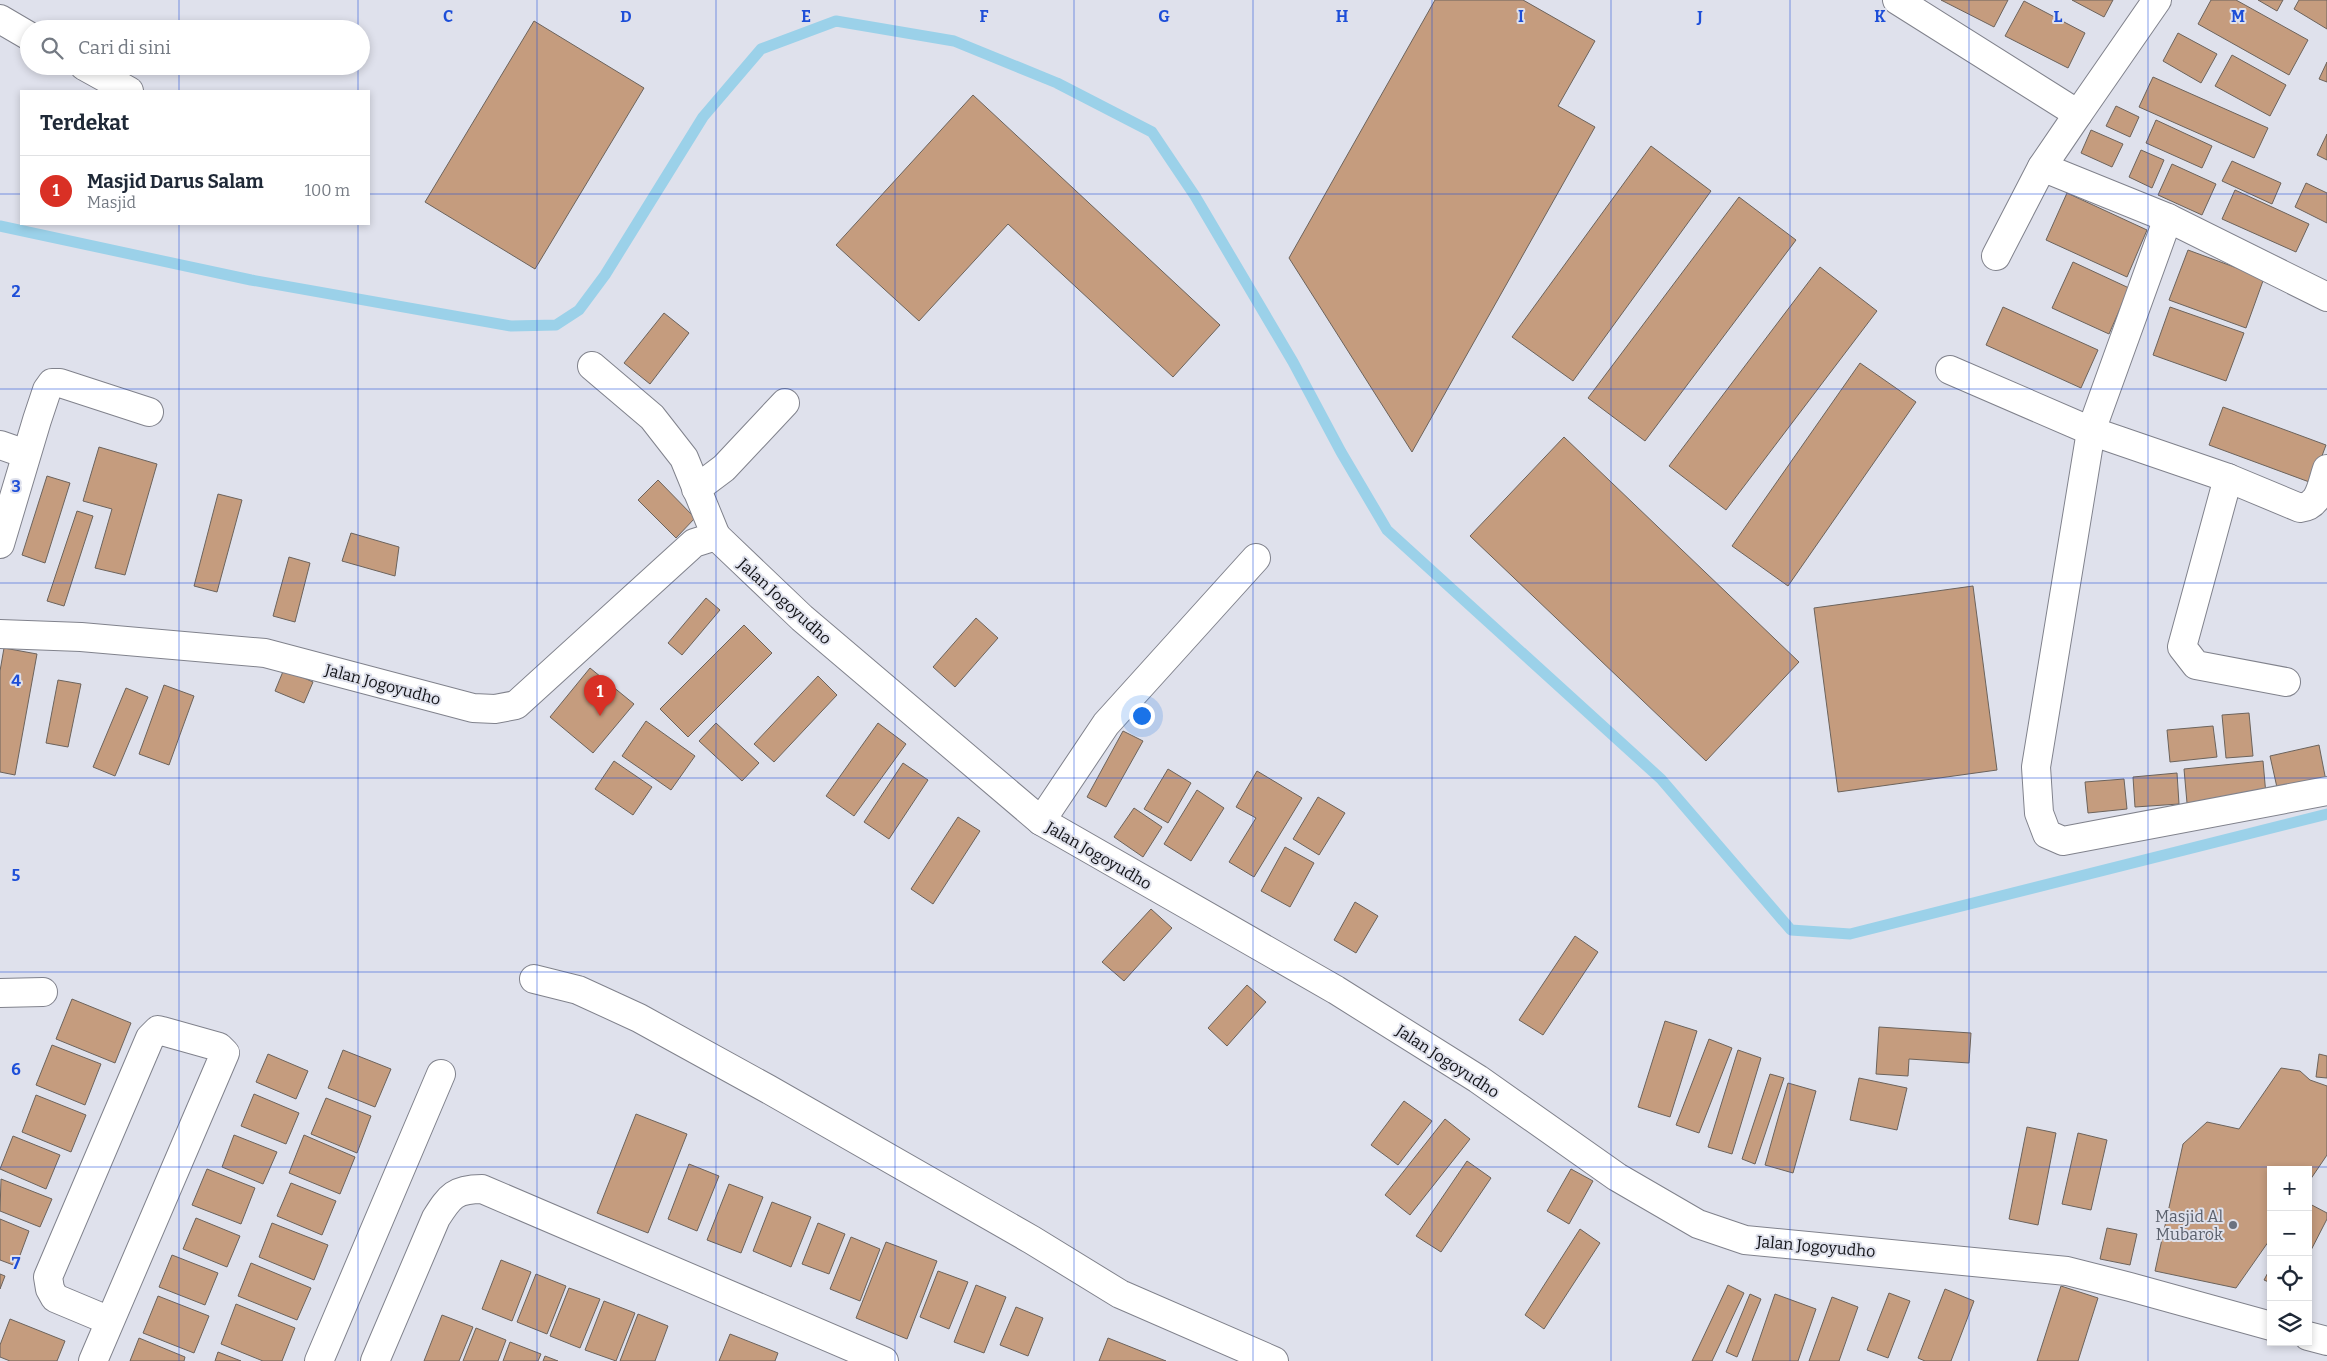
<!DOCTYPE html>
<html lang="id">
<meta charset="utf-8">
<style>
body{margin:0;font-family:Bitter,serif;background:#f2f2f3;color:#1f2937}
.controls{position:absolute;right:15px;bottom:15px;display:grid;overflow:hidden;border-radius:0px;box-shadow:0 2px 8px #0003}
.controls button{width:45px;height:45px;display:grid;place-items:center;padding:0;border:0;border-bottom:1px solid #e0e1e3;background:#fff;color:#1f2937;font:25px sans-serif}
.you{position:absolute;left:1141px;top:715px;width:18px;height:18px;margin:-12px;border:4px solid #fff;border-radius:50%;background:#1a73e8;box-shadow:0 0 0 8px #1a73e833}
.badge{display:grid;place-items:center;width:32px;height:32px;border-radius:50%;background:#d93025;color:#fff;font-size:16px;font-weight:700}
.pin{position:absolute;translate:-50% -41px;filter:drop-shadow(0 1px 2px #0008)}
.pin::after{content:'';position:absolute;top:26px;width:18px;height:15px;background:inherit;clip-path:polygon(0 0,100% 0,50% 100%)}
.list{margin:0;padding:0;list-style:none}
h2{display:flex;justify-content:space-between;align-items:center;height:65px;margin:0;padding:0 20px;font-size:21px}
h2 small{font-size:16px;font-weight:400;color:#747a83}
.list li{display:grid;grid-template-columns:32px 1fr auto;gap:15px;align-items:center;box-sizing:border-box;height:70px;padding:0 20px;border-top:1px solid #e0e1e3}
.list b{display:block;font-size:19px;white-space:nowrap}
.list p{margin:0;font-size:16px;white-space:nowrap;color:#747a83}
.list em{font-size:16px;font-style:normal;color:#747a83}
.icon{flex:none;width:28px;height:28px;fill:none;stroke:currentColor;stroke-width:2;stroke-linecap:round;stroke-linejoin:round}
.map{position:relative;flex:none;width:2327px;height:1361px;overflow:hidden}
.search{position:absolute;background:#fff;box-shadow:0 2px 8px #0003;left:20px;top:20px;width:350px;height:55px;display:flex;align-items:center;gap:12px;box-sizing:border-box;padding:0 18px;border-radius:28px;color:#747a83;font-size:19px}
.panel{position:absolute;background:#fff;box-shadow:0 2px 8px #0003;left:20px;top:90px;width:350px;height:135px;border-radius:0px}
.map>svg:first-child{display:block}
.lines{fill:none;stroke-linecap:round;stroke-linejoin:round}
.stream{stroke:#9bd1e9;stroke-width:11}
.building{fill:#c59c7e;stroke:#6c635c}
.minor-casing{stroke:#80828c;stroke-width:30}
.minor{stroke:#fff;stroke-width:28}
.grid{fill:none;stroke:#1d4ed8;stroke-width:1;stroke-opacity:0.55}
.worship-dot{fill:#6b7280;stroke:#dfe1ec;stroke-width:2}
.labels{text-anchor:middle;stroke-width:4;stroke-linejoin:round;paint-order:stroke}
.street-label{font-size:16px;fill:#121317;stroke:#dfe1ec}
.worship-label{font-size:16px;fill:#5b616d;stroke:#dfe1ec;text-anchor:end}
.grid-label{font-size:16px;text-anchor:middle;font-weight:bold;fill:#1d4ed8;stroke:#dfe1ec;stroke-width:4;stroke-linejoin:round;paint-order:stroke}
</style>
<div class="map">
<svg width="2327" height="1361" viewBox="0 0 2327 1361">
<rect width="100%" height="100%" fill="#dfe1ec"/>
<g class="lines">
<path class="stream" d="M 0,226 L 251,280 L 511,326 L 556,325 L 579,310 L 605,275 L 703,117 L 761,49 L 836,21 L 954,41 L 1057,83 L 1152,132 L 1195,196 L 1293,362 L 1341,452 L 1387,530 L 1661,779 L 1791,930 L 1850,934 L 2327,814"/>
</g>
<g class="building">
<path d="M 1435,0 L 1523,0 L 1595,41 L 1558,106 L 1595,127 L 1412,452 L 1289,258 Z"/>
<path d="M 1941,0 L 2008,0 L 1994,27 Z"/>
<path d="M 2072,0 L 2113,0 L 2104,17 Z"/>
<path d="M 2211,0 L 2236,0 L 2308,40 L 2289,75 L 2198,24 Z"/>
<path d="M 2258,0 L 2283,0 L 2277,11 Z"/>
<path d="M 2299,0 L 2327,0 L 2327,29 L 2294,9 Z"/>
<path d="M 2024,1 L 2085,33 L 2068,68 L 2005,36 Z"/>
<path d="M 534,21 L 644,88 L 535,269 L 425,202 Z"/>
<path d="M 2178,33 L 2217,54 L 2201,83 L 2163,61 Z"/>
<path d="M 2232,55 L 2286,85 L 2270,116 L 2215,86 Z"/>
<path d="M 2327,62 L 2327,82 L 2319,79 Z"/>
<path d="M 2153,77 L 2268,128 L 2254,158 L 2139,107 Z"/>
<path d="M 973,95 L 1220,325 L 1173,377 L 1008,224 L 919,321 L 836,245 Z"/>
<path d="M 2116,106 L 2139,117 L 2130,137 L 2106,126 Z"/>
<path d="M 2156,120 L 2212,146 L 2202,168 L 2146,143 Z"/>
<path d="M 2091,130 L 2123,144 L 2112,167 L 2081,153 Z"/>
<path d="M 2327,134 L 2327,160 L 2317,155 Z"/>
<path d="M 1651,146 L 1711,191 L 1573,381 L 1512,337 Z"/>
<path d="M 2141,150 L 2164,160 L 2152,188 L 2129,177 Z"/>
<path d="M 2232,161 L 2281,183 L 2272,204 L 2222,181 Z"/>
<path d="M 2172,164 L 2216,184 L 2202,215 L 2158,195 Z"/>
<path d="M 2306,183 L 2327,193 L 2327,223 L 2295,207 Z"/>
<path d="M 2235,190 L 2309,224 L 2296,252 L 2222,219 Z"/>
<path d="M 2067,193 L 2147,230 L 2127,277 L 2046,240 Z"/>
<path d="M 1739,197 L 1796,240 L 1645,441 L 1588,398 Z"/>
<path d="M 2188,250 L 2264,278 L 2246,328 L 2169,300 Z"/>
<path d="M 2073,262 L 2129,288 L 2109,334 L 2052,308 Z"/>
<path d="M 1820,267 L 1877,311 L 1726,510 L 1669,466 Z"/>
<path d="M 2003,307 L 2098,350 L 2081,388 L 1986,345 Z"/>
<path d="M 2170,307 L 2244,333 L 2226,381 L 2153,355 Z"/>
<path d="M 664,313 L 689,333 L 650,384 L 624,363 Z"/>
<path d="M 1860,363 L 1916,402 L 1788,586 L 1732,546 Z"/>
<path d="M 2223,407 L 2326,445 L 2312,483 L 2209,445 Z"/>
<path d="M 1564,437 L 1799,662 L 1706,761 L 1470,536 Z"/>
<path d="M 99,447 L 157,464 L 125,575 L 95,568 L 112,509 L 83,501 Z"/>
<path d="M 47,476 L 70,483 L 45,563 L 22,555 Z"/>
<path d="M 658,480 L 695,518 L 676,538 L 638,500 Z"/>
<path d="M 218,494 L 242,500 L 217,592 L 194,586 Z"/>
<path d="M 77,511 L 93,516 L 64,606 L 47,601 Z"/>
<path d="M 351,533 L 399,547 L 395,576 L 342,561 Z"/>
<path d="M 289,557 L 310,563 L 295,622 L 273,616 Z"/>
<path d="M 1973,586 L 1997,770 L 1838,792 L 1814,608 Z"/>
<path d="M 706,598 L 720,610 L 682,655 L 668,643 Z"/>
<path d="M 976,618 L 998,638 L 955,687 L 933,667 Z"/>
<path d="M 744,625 L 772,653 L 688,737 L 660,709 Z"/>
<path d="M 4,648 L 37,654 L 15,775 L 0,772 L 0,671 Z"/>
<path d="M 590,668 L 634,704 L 593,753 L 550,717 Z"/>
<path d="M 284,669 L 313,682 L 304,703 L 275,691 Z"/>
<path d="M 818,676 L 837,695 L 774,762 L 754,744 Z"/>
<path d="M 58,680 L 81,684 L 68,747 L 46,743 Z"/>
<path d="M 164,685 L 194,696 L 169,765 L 139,754 Z"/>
<path d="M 126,688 L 148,697 L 115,776 L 93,767 Z"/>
<path d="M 2249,713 L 2253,756 L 2226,758 L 2222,715 Z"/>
<path d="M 646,721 L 695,756 L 671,790 L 622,756 Z"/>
<path d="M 716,723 L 759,763 L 742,781 L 699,741 Z"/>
<path d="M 878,723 L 906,744 L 854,816 L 826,796 Z"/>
<path d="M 2213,726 L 2217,757 L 2170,762 L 2167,730 Z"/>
<path d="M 1123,731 L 1143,741 L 1106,807 L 1087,797 Z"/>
<path d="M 2319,745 L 2326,781 L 2278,792 L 2270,756 Z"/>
<path d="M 614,761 L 652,787 L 633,815 L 595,789 Z"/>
<path d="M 2263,761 L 2266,795 L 2187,803 L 2184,769 Z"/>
<path d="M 903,763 L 928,780 L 889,839 L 864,822 Z"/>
<path d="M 1168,769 L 1191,783 L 1168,823 L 1144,809 Z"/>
<path d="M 1257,771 L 1302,798 L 1254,877 L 1229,862 L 1256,818 L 1236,807 Z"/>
<path d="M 2177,773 L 2179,804 L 2135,807 L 2133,777 Z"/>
<path d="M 2124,779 L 2127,809 L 2088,813 L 2085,782 Z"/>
<path d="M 1197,790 L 1224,808 L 1191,861 L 1164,844 Z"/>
<path d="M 1318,797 L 1345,813 L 1319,855 L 1293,839 Z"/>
<path d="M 1134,808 L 1162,827 L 1143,857 L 1114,837 Z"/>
<path d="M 958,817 L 980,831 L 933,904 L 911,889 Z"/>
<path d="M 1285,847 L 1314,863 L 1290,907 L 1261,891 Z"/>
<path d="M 1355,902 L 1378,916 L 1356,953 L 1334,940 Z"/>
<path d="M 1151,909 L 1172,928 L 1124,981 L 1102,962 Z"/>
<path d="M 1575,936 L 1598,952 L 1543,1035 L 1519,1020 Z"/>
<path d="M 1247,985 L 1266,1002 L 1227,1046 L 1208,1028 Z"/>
<path d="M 72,999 L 131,1023 L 115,1063 L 56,1039 Z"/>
<path d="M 1665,1021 L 1697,1031 L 1670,1117 L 1638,1107 Z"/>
<path d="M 1879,1027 L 1971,1033 L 1969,1063 L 1909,1059 L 1908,1076 L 1876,1074 Z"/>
<path d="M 1709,1039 L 1732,1048 L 1699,1133 L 1676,1125 Z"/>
<path d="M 52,1045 L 101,1064 L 85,1105 L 36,1085 Z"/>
<path d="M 343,1050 L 391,1069 L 375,1107 L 328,1088 Z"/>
<path d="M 1738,1050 L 1761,1058 L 1732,1154 L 1708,1147 Z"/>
<path d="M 268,1054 L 308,1071 L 296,1099 L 256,1082 Z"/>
<path d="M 2319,1054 L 2327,1056 L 2327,1078 L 2316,1077 Z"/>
<path d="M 2281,1068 L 2300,1071 L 2310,1080 L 2327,1086 L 2327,1155 L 2308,1183 L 2308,1170 L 2271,1170 L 2271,1238 L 2236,1288 L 2155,1271 L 2183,1144 L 2207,1122 L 2239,1129 Z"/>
<path d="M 1770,1074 L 1784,1078 L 1755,1164 L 1742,1159 Z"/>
<path d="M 1859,1078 L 1907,1088 L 1897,1130 L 1850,1120 Z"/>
<path d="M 1788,1083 L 1816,1091 L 1793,1173 L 1765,1165 Z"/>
<path d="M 254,1094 L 299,1113 L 286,1144 L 241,1126 Z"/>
<path d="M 36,1095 L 86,1115 L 71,1152 L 22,1132 Z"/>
<path d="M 326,1098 L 371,1116 L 357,1153 L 311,1134 Z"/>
<path d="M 1404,1101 L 1432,1121 L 1398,1165 L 1371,1145 Z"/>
<path d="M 636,1114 L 687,1134 L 648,1233 L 597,1213 Z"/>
<path d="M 1445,1119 L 1470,1139 L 1410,1215 L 1385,1195 Z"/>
<path d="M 2027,1127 L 2056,1133 L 2038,1225 L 2009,1219 Z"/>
<path d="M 2078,1133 L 2107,1140 L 2091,1210 L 2062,1204 Z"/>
<path d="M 234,1135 L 277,1152 L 263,1184 L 222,1167 Z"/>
<path d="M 304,1135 L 355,1157 L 340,1194 L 289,1173 Z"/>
<path d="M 13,1136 L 60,1155 L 46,1189 L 0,1169 Z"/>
<path d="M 1467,1161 L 1491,1178 L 1441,1252 L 1416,1236 Z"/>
<path d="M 689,1164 L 719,1176 L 697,1231 L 668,1219 Z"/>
<path d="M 207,1169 L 255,1188 L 241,1224 L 192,1205 Z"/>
<path d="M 1571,1169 L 1593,1181 L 1569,1224 L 1547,1211 Z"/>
<path d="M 1,1179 L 52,1199 L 40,1227 L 0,1211 Z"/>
<path d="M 291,1183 L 336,1201 L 322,1235 L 277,1216 Z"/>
<path d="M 729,1184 L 763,1197 L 741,1253 L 707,1240 Z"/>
<path d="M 772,1202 L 811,1217 L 791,1267 L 753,1251 Z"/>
<path d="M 2308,1203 L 2327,1213 L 2327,1219 L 2308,1256 Z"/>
<path d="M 196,1218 L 240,1236 L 227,1267 L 183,1249 Z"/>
<path d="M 0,1219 L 29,1231 L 16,1266 L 0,1260 Z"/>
<path d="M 272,1223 L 328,1245 L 314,1280 L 259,1257 Z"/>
<path d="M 818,1223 L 845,1234 L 829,1274 L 802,1264 Z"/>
<path d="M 2107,1228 L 2137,1234 L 2130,1265 L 2100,1259 Z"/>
<path d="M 1580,1229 L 1600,1243 L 1544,1329 L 1525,1315 Z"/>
<path d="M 851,1237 L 880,1249 L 860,1301 L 830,1289 Z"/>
<path d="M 886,1242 L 937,1261 L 907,1339 L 856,1318 Z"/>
<path d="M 172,1255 L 218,1273 L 205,1305 L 159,1287 Z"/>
<path d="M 501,1260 L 531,1272 L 512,1321 L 482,1309 Z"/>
<path d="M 251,1263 L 311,1288 L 297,1320 L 238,1296 Z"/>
<path d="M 2271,1267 L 2271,1283 L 2264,1280 Z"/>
<path d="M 938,1271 L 968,1282 L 949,1329 L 920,1317 Z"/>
<path d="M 0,1274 L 5,1276 L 0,1289 Z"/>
<path d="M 536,1274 L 566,1286 L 547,1334 L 517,1322 Z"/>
<path d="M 976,1285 L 1006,1297 L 984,1353 L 954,1342 Z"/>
<path d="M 1728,1285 L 1744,1293 L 1712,1361 L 1692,1361 Z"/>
<path d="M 2061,1286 L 2098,1298 L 2078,1361 L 2037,1361 Z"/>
<path d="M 569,1288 L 600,1299 L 580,1348 L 550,1336 Z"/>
<path d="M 1945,1289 L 1974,1301 L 1951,1361 L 1925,1361 L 1918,1358 Z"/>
<path d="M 1889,1293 L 1910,1301 L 1888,1358 L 1867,1350 Z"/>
<path d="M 1750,1294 L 1761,1299 L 1737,1357 L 1726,1352 Z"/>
<path d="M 1775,1294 L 1816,1309 L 1798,1361 L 1752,1361 Z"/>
<path d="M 158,1296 L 209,1316 L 194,1353 L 143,1333 Z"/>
<path d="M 1832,1297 L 1858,1307 L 1839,1361 L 1809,1361 Z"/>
<path d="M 604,1301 L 635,1313 L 616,1361 L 585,1350 Z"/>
<path d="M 236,1304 L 295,1328 L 282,1361 L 263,1361 L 221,1344 Z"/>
<path d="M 1016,1307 L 1043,1318 L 1028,1356 L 1000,1345 Z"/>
<path d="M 638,1314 L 668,1326 L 655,1361 L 620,1361 Z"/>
<path d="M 442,1315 L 473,1327 L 459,1361 L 424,1361 Z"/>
<path d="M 10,1319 L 65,1341 L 57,1361 L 10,1361 L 0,1357 L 0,1345 Z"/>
<path d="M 476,1328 L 506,1340 L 498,1361 L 463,1361 Z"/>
<path d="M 730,1334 L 778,1353 L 775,1361 L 719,1361 Z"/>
<path d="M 139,1338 L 185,1357 L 184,1361 L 130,1361 Z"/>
<path d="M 1108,1338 L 1166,1361 L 1099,1361 Z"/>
<path d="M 510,1342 L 541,1354 L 538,1361 L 503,1361 Z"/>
<path d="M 218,1352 L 241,1361 L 215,1361 Z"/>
<path d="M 545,1356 L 558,1361 L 543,1361 Z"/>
</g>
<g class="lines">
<g class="minor-casing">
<g id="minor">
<path d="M 1897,0 L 2078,114 L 2157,0"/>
<path d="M 0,19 L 29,36"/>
<path d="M 84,66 L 129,91"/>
<path d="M 2042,167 L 2078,114"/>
<path d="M 1996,256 L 2042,167 L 2168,218 L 2327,297"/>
<path d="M 592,366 L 652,417 L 684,458 L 716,536"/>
<path d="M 1950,370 L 2091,431 L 2168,218"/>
<path d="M 0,445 L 26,454"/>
<path d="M 2327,469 C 2321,486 2320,506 2300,508 L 2228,478 L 2091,431 L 2036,767 L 2039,813 L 2047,834 L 2063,841 L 2327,791"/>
<path d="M 2228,478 L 2182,647 L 2196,665 L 2286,682"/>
<path d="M 696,489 L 724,468 L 785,403"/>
<path d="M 0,544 L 37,420 L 47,390 L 52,383 L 60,383 L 149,412"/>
<path d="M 0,634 L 81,637 L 265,653 L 473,708 L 495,709 L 516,705 L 694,543 L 716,536 L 802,618 L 1041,821 L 1336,990 L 1478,1079 L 1617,1177 L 1698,1224 L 1745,1240 L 2067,1271 L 2130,1287 L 2271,1326"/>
<path d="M 1041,821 L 1106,724 L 1256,558"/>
<path d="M 534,979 L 578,990 L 639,1018 L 768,1089 L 1032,1240 L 1120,1294 L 1274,1361"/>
<path d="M 0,993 L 43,992"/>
<path d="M 2308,1336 L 2327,1341"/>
<path d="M 93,1361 L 225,1053 L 219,1047 L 162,1031 L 158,1030 L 150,1038 L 48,1277 L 50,1289 L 55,1298 L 110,1321"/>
<path d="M 319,1361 L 441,1074"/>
<path d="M 375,1361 L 436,1218 C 450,1196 455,1189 482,1189 L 884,1361"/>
</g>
</g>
<use href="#minor" class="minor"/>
</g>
<path class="grid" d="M 179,0 L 179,29M 358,0 L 358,29M 537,0 L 537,1361M 716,0 L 716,1361M 895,0 L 895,1361M 1074,0 L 1074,1361M 1253,0 L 1253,1361M 1432,0 L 1432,1361M 1611,0 L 1611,1361M 1790,0 L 1790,1361M 1969,0 L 1969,1361M 2148,0 L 2148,1361M 179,66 L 179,91M 358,66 L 358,91M 0,194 L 21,194M 369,194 L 2327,194M 179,224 L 179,1361M 358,224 L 358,1361M 0,389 L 2327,389M 0,583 L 2327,583M 0,778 L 2327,778M 0,972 L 2327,972M 0,1167 L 2327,1167"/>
<circle class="worship-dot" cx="2233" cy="1225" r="5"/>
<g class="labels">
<g class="street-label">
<text transform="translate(785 601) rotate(42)" y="6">Jalan Jogoyudho</text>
<text transform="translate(383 684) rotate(15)" y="6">Jalan Jogoyudho</text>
<text transform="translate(1099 855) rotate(30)" y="6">Jalan Jogoyudho</text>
<text transform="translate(1448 1061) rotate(33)" y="6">Jalan Jogoyudho</text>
<text transform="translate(1816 1246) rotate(5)" y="6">Jalan Jogoyudho</text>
</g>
<g class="worship-label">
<text x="2223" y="1222">Masjid Al<tspan x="2223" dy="18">Mubarok</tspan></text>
</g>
</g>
<g class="grid-label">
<text x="448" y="22">C</text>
<text x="626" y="22">D</text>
<text x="806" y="22">E</text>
<text x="984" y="22">F</text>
<text x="1164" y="22">G</text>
<text x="1342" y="22">H</text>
<text x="1521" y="22">I</text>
<text x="1700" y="22">J</text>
<text x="1880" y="22">K</text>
<text x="2058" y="22">L</text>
<text x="2238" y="22">M</text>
<text x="16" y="297">2</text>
<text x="16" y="492">3</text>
<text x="16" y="686">4</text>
<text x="16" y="881">5</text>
<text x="16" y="1075">6</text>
<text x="16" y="1269">7</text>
</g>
</svg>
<div class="controls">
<button>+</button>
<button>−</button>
<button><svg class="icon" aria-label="locate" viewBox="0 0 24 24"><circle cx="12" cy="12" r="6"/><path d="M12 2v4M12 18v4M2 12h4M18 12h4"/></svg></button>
<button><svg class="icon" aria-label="layers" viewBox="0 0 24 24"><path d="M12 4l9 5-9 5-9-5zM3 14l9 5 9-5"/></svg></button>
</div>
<div class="you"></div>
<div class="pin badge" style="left:600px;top:716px">1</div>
<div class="search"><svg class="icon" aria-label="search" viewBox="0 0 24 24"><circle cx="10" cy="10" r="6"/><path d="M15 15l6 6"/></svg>Cari di sini</div>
<section class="panel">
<h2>Terdekat<small></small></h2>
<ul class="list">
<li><span class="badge">1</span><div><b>Masjid Darus Salam</b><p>Masjid</p></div><em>100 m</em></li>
</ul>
</section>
</div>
